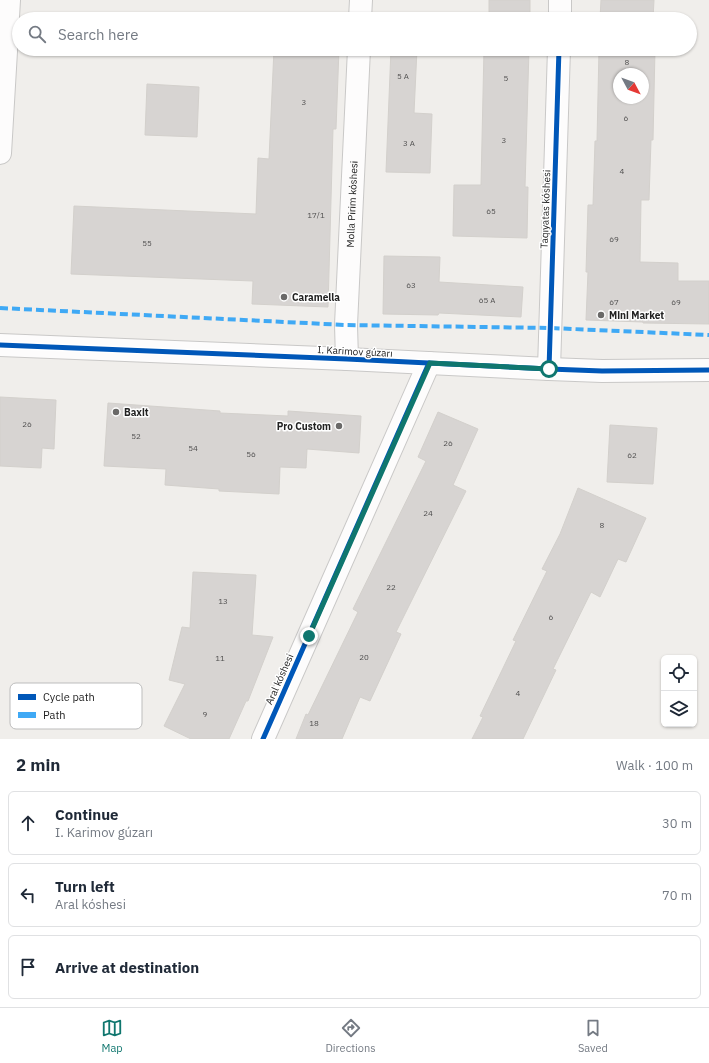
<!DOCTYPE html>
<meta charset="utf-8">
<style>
body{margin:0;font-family:"IBM Plex Sans",sans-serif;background:#f2f2f3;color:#1f2937}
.controls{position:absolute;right:12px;bottom:12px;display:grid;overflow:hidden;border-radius:6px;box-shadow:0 1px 3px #0004}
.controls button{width:36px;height:36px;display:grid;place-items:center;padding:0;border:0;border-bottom:1px solid #e0e1e3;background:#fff;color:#1f2937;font:20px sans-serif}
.compass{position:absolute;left:613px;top:68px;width:36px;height:36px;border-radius:50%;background:#fff;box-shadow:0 1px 3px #0004;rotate:131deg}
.stop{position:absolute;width:12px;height:12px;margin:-9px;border:3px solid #0f766e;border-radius:50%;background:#fff}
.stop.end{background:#0f766e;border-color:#fff;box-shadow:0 1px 4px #0008}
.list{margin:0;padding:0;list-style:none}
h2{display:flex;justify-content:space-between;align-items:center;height:52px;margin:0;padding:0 16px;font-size:17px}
h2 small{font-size:13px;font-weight:400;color:#747a83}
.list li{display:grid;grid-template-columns:26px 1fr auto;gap:12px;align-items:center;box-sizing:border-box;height:64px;margin:0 8px 8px;padding:0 8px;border:1px solid #e0e1e3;border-radius:6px}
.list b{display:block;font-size:15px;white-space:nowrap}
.list p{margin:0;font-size:13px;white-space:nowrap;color:#747a83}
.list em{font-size:13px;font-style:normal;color:#747a83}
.icon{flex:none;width:22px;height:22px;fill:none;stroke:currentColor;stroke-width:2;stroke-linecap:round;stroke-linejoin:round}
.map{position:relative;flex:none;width:709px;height:739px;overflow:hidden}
.search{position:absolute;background:#fff;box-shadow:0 1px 3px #0004;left:12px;right:12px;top:12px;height:44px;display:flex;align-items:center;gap:10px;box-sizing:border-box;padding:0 14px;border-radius:22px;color:#747a83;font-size:15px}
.sheet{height:268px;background:#fff}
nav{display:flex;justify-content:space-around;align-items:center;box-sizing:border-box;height:56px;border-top:1px solid #e0e1e3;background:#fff;font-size:11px;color:#747a83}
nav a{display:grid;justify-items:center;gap:2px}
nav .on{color:#0f766e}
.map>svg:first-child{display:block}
.building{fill:#d7d4d2;stroke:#d3d0cc;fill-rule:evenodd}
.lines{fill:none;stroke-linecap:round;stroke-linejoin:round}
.minor-casing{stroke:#c9c8c7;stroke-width:24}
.minor{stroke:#fdfcfc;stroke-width:22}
.quiet{stroke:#3fa9f5;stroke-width:4;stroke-dasharray:8 4;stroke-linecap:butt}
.cycleway-casing{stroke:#fff;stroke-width:8}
.cycleway{stroke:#0057b8;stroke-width:5}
.route{stroke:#0f766e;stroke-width:5}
.poi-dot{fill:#6a6968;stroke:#fff;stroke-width:1.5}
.labels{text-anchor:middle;stroke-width:3;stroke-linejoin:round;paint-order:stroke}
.number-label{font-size:8px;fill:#4f4e4e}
.street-label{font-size:10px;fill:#222;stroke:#fff}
.poi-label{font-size:10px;font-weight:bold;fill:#222;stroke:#fff;text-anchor:start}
.key{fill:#fff;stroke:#bdbdbd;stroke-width:1}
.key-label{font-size:11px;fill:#222}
</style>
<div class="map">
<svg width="709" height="739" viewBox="0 0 709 739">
<rect width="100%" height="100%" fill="#f0eeeb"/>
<g class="building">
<rect x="489" y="0" width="41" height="19"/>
<path d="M 601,0 L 654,0 L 653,19 L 600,19 Z"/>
<path d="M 274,49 L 339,49 L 336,129 L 333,129 L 328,307 L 252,304 L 253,281 L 71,274 L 74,206 L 256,214 L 258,158 L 269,159 Z"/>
<path d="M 391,49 L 417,49 L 414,113 L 432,114 L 430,173 L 386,172 Z"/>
<path d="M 484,49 L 529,49 L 525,187 L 528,187 L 527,238 L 453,236 L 454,185 L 481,185 Z"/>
<path d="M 599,49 L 655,49 L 653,140 L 651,140 L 649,200 L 641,200 L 640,262 L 678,263 L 678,281 L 709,281 L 709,324 L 643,323 L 643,322 L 586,320 L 588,272 L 586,272 L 588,205 L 593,205 L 595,141 L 597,141 ZM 619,74 L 643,74 L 643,98 L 619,98 Z"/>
<path d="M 147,84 L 199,87 L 197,137 L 145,135 Z"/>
<path d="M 384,256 L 440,257 L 439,282 L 523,287 L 521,317 L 439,313 L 438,315 L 383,314 Z"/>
<path d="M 0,397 L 56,400 L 54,449 L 42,448 L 41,468 L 0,466 Z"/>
<path d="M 108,403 L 220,411 L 220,413 L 288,416 L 288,411 L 361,416 L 359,453 L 307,449 L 306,468 L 280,467 L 279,494 L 219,491 L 219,489 L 165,485 L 166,469 L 104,466 Z"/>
<path d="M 438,412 L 478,429 L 453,485 L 466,491 L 396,632 L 401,634 L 370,701 L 360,697 L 342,739 L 296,739 L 306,714 L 308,715 L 358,612 L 353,609 L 426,461 L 418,457 Z"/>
<path d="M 610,425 L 657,428 L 653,484 L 607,482 Z"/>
<path d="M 578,488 L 646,518 L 626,562 L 618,559 L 600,597 L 591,592 L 553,669 L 556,670 L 523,739 L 472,739 L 483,717 L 480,716 L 516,641 L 513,640 L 547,571 L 542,569 L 560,534 Z"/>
<path d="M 193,572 L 256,575 L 252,635 L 273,637 L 248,701 L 246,701 L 229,739 L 191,739 L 164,726 L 185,684 L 169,680 L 182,627 L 190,628 Z"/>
</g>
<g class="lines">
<g class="minor-casing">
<g id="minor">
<path d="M 360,19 L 361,0"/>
<path d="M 560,19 L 560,0"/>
<path d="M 0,153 L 9,0"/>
<path d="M 0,345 L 347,359 L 549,369 L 602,371 L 709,370"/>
<path id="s1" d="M 347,359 L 346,325 L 359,49"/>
<path d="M 549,369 L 559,49"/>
<path d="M 263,739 L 429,363"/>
</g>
</g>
<use href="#minor" class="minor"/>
<path class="quiet" d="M 0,308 L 346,325 L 550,328 L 709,335"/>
<g class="cycleway-casing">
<g id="cycleway">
<path d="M 0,345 L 347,359 L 549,369 L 602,371 L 709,370"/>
<path d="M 549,369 L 559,49"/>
<path d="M 263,739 L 429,363"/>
</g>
</g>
<use href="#cycleway" class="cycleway"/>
</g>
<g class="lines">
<path class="route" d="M 309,636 L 430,363 L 549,369"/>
</g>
<g class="poi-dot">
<circle cx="284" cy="297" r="4"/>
<circle cx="601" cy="315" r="4"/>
<circle cx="116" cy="412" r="4"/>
<circle cx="339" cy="426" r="4"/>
</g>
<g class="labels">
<g class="number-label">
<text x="627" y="65">8</text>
<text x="403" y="79">5 А</text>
<text x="506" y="81">5</text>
<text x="304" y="105">3</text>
<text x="626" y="121">6</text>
<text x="504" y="143">3</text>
<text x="409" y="146">3 А</text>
<text x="622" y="174">4</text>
<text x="491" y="214">65</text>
<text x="316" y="218">17/1</text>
<text x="614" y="242">69</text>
<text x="147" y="246">55</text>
<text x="411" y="288">63</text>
<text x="487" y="303">65 А</text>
<text x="614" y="305">67</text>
<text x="676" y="305">69</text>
<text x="27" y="427">26</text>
<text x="136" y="439">52</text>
<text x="448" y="446">26</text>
<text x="193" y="451">54</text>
<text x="251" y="457">56</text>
<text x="632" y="458">62</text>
<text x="428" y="516">24</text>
<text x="602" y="528">8</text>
<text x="391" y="590">22</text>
<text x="223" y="604">13</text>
<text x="551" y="620">6</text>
<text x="364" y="660">20</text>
<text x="220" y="661">11</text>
<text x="518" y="696">4</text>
<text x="205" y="717">9</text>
<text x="314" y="726">18</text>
</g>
<g class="street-label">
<text dy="4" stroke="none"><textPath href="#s1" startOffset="155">Molla Pirim kóshesi</textPath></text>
<text transform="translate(545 209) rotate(-88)" y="4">Taqıyatas kóshesi</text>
<text transform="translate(355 351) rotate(3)" y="4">I. Karimov gúzarı</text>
<text transform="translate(279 679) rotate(-66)" y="4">Aral kóshesi</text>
</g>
<g class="poi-label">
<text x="292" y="301">Caramella</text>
<text x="609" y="319">Mini Market</text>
<text x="124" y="416">Baxit</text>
<text x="331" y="430" text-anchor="end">Pro Custom</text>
</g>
</g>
<rect x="10" y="683" width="132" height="46" rx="6" class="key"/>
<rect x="18" y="694" width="18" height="6" fill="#0057b8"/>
<rect x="18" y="712" width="18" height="6" fill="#3fa9f5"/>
<g class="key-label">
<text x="43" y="701">Cycle path</text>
<text x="43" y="719">Path</text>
</g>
</svg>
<div class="controls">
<button><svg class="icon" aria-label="locate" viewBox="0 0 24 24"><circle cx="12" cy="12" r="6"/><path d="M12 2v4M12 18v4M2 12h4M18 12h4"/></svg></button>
<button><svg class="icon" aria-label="layers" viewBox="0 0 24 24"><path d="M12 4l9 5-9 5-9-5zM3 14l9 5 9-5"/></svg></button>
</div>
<svg class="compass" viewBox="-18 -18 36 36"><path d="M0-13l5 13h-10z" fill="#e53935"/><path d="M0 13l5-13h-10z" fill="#747a83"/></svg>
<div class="stop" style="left:549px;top:369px"></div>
<div class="stop end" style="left:309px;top:636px"></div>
<div class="search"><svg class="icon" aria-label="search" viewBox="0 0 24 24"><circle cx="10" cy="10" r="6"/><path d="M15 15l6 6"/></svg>Search here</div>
</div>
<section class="sheet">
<h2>2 min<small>Walk · 100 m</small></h2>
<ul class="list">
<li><svg class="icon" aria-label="ahead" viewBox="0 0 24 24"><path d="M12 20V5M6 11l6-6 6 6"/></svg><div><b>Continue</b><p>I. Karimov gúzarı</p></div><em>30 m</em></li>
<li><svg class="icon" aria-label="left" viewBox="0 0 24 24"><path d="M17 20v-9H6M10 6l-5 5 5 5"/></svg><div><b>Turn left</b><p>Aral kóshesi</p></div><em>70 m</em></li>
<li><svg class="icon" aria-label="arrive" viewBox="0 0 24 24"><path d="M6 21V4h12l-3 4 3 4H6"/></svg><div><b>Arrive at destination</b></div></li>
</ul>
</section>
<nav>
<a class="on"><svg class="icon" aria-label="map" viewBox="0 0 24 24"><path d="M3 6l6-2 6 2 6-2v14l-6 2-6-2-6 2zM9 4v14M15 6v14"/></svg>Map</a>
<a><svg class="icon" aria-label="directions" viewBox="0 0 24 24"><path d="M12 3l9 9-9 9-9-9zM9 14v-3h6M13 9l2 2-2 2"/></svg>Directions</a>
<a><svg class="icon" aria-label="saved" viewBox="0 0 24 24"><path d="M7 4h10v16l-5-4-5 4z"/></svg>Saved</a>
</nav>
